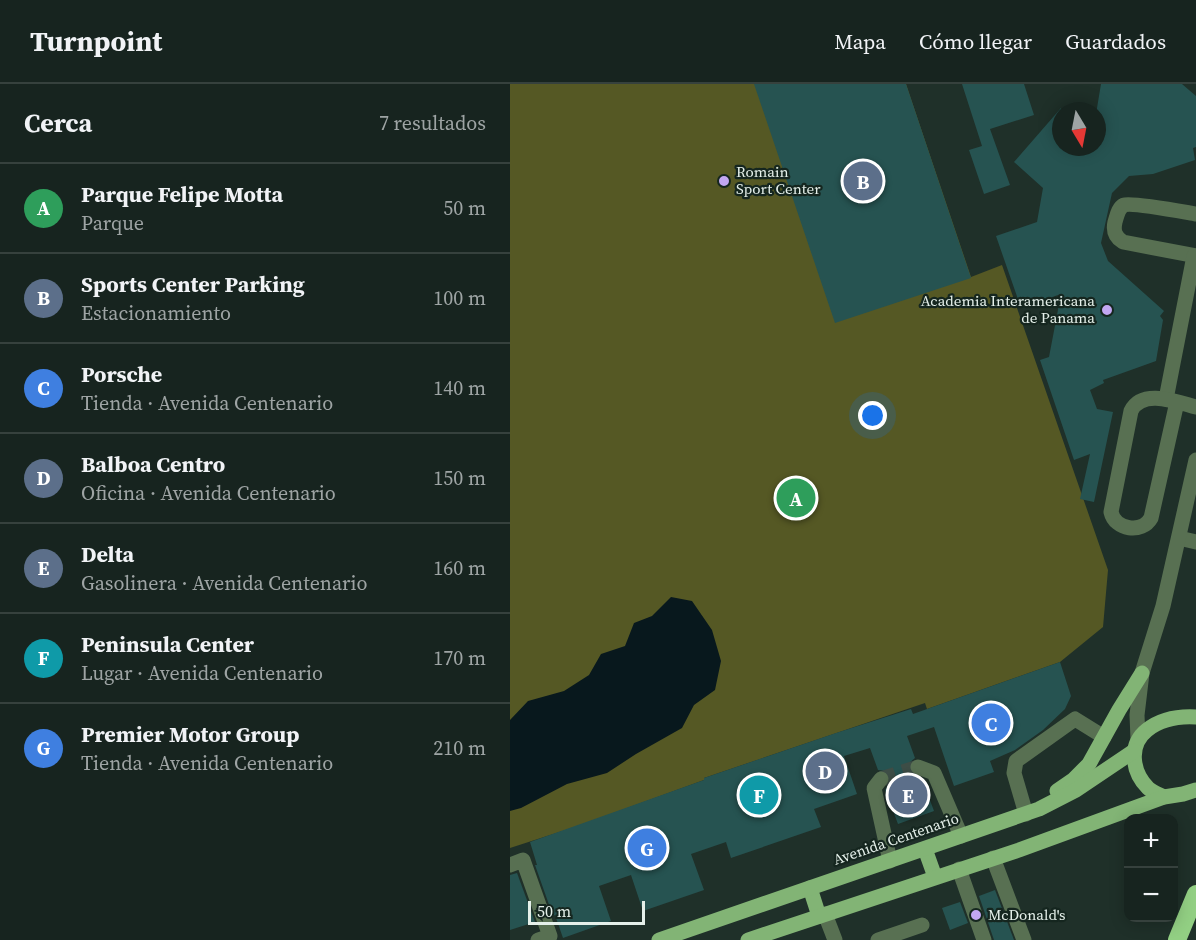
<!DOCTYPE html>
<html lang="es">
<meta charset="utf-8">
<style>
body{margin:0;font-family:"Source Serif 4",serif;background:#202c28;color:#f1f3f6}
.controls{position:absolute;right:18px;bottom:18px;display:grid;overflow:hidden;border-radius:12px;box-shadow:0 3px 15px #0003}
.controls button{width:54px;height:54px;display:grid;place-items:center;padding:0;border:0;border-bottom:2px solid #36413d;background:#17241f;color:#f1f3f6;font:30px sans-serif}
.compass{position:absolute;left:542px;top:18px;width:54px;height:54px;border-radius:50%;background:#17241f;box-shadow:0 3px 15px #0003;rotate:170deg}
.scale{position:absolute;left:18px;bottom:15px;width:117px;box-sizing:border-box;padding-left:6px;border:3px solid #e5f0ea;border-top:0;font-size:16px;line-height:21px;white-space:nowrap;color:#e5f0ea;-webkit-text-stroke:4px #15261f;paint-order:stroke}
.you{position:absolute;left:363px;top:332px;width:21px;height:21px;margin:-15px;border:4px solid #fff;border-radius:50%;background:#1a73e8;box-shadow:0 0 0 9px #1a73e833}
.badge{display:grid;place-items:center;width:39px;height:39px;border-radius:50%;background:#b45309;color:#fff;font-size:20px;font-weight:700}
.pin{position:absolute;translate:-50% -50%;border:3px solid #fff;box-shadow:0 2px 6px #0006}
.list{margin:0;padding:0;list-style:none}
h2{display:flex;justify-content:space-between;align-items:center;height:78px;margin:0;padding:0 24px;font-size:26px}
h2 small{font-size:20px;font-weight:400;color:#9ea4a4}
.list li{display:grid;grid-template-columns:39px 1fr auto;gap:18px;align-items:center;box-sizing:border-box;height:90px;padding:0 24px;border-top:2px solid #36413d}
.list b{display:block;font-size:22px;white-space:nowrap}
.list p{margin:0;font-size:20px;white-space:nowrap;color:#9ea4a4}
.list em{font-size:20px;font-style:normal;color:#9ea4a4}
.map{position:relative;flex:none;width:686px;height:856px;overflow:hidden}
header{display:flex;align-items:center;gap:36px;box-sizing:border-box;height:84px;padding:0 30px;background:#17241f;border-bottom:2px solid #36413d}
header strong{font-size:28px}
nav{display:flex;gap:33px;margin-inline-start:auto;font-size:21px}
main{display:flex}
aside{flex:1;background:#17241f}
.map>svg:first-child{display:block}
.green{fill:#555824}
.water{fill:#08181d}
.building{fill:#265351}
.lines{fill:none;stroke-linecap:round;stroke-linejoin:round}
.minor-tunnel{stroke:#3d4d46;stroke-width:15;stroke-dasharray:15 8;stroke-linecap:butt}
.minor{stroke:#587052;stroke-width:15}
.major{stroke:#82b475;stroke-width:15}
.highway{stroke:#92cf83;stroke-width:18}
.poi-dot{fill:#c2a7f2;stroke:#15261f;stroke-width:2}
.labels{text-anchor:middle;stroke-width:4.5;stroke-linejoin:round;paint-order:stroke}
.poi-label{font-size:15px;fill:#e5f0ea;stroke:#15261f;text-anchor:start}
.street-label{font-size:15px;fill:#e5f0ea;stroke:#15261f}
</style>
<header>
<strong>Turnpoint</strong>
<nav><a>Mapa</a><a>Cómo llegar</a><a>Guardados</a></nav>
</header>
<main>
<aside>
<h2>Cerca<small>7 resultados</small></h2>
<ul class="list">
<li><span class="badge" style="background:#2e9e5b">A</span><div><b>Parque Felipe Motta</b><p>Parque</p></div><em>50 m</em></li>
<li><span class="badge" style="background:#5c6f8a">B</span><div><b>Sports Center Parking</b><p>Estacionamiento</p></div><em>100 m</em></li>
<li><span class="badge" style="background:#3f7fe0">C</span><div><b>Porsche</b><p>Tienda · Avenida Centenario</p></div><em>140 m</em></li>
<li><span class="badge" style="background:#5c6f8a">D</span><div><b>Balboa Centro</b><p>Oficina · Avenida Centenario</p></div><em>150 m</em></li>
<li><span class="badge" style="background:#5c6f8a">E</span><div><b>Delta</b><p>Gasolinera · Avenida Centenario</p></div><em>160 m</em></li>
<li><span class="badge" style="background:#0f9aa8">F</span><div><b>Peninsula Center</b><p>Lugar · Avenida Centenario</p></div><em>170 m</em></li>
<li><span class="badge" style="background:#3f7fe0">G</span><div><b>Premier Motor Group</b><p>Tienda · Avenida Centenario</p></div><em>210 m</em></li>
</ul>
</aside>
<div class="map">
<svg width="686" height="856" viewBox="0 0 686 856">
<rect width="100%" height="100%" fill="#1f3029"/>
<path class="green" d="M 0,0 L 396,0 L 461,193 L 492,181 L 598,486 L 593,543 L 550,578 L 417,625 L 415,619 L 194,694 L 194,696 L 68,742 L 0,764 Z"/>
<path class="water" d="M 161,513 L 182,517 L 202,546 L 211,577 L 205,606 L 184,621 L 172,644 L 126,670 L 97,689 L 57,700 L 11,724 L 0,727 L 0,636 L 18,617 L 54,607 L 79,591 L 91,570 L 115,562 L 124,539 L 142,532 Z"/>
<g class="building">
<path d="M 244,0 L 396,0 L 461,194 L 325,239 Z"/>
<path d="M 452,0 L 514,0 L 524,31 L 480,45 L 500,101 L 474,110 L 459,66 L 472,62 Z"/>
<path d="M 591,0 L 672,0 L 686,12 L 686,63 L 683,64 L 685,76 L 643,90 L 619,92 L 602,109 L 591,159 L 598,177 L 654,227 L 650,232 L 653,236 L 646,277 L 593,296 L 594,299 L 580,306 L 587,325 L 603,328 L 584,418 L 570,415 L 580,370 L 564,376 L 530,276 L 539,273 L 551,210 L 511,224 L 486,152 L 527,138 L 533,104 L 504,78 L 551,24 L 551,63 L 587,63 L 587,24 Z"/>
<path d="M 550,578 L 561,612 L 555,625 L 533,646 L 505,666 L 480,677 L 484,688 L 444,702 L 424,643 L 397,652 L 405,674 L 399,679 L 399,685 L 404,692 L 412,695 L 424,727 L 388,740 L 375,706 L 381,697 L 380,692 L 376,687 L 368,686 L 360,664 L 334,672 L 347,710 L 304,725 L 311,743 L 221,774 L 216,758 L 181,770 L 194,806 L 133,827 L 121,791 L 89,802 L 101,837 L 53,854 L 45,831 L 43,832 L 25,781 L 27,781 L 20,758 L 194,696 L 194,694 L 326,649 L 401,625 L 403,630 Z"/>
<path d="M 7,789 L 25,838 L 0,846 L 0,791 Z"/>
<path d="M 485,806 L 504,856 L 484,856 L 469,812 Z"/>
<path d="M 450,818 L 458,839 L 440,846 L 432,824 Z"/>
</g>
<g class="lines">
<path class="minor-tunnel" d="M 371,695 L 408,683"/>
<g class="minor">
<path d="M 686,130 C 674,128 622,118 614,121 C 608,124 607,132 605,138 C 603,147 605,153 613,158 L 686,172"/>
<path d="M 656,315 L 684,172"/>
<path d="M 667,318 L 641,434 C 632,450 605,446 601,428 L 621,327 C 632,304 667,318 686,323"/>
<path d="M 669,454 L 686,458"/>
<path d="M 628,655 L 627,631 L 632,589 L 653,522 L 686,376"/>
<path d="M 408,683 L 424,689 L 451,752"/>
<path d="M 371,695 L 364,704 L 380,777"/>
<path d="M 516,730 L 504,689 L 506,677 L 565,635 L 594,653"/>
<path d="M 483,774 L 514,856"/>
<path d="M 0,781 L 13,776 L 40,852 L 28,856"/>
<path d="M 449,785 L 474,856"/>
<path d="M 315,830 L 325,856"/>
<path d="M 368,856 L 412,841"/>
</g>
<g class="major">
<path d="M 547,707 L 563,696 L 579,680 L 609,626 L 632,589"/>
<path d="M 654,713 C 648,710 642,708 638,704 C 622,688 618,661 637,646 C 651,635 669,632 686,633"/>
<path d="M 415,765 L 425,793"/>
<path d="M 300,804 L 309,832"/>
<path d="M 149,856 L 529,725 L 566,706 L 624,667"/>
<path d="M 238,856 L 509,766 L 654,713 L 673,710 L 686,706"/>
</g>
<path class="highway" d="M 667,856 L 686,810"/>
</g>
<g class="poi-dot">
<circle cx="214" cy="97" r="6"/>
<circle cx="597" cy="226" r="6"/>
<circle cx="466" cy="831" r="6"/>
</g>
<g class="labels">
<g class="poi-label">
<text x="226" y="93">Romain<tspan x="226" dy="17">Sport Center</tspan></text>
<text x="585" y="222" text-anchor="end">Academia Interamericana<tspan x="585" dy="17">de Panama</tspan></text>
<text x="478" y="836">McDonald's</text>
</g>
<g class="street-label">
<text transform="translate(386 755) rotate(-19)" y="5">Avenida Centenario</text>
</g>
</g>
</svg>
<div class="controls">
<button>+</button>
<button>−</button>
</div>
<svg class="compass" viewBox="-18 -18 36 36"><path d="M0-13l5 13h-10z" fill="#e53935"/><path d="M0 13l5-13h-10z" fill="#9ea4a4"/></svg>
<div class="scale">50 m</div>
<div class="you"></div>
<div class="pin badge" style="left:286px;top:414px;background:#2e9e5b">A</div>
<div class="pin badge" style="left:353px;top:97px;background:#5c6f8a">B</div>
<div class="pin badge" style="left:481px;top:639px;background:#3f7fe0">C</div>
<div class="pin badge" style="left:315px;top:687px;background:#5c6f8a">D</div>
<div class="pin badge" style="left:398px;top:711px;background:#5c6f8a">E</div>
<div class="pin badge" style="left:249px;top:711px;background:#0f9aa8">F</div>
<div class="pin badge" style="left:137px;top:764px;background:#3f7fe0">G</div>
</div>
</main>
